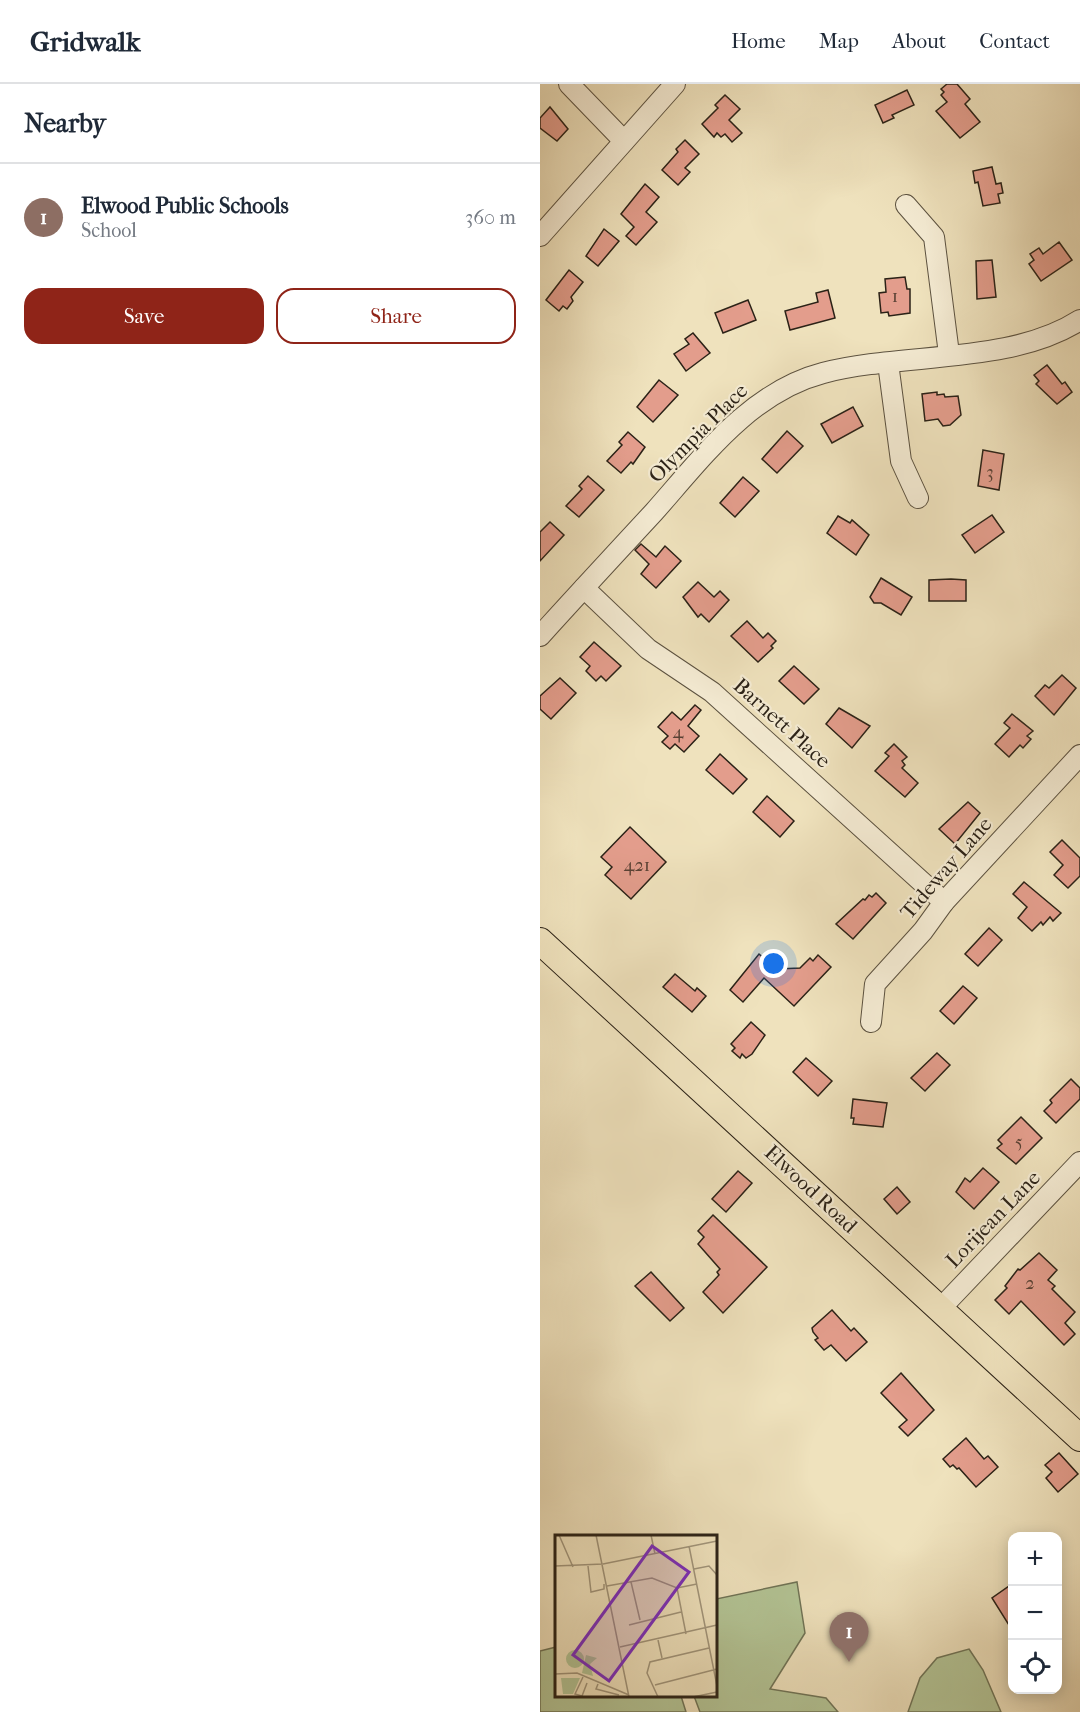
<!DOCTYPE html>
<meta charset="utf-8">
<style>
body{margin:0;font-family:"IM FELL French Canon",serif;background:#f2f2f3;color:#1f2937}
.controls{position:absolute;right:18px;bottom:18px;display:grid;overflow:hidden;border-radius:12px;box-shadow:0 3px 15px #0003}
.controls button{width:54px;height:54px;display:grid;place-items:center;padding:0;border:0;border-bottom:2px solid #e0e1e3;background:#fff;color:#1f2937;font:30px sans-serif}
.you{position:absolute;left:234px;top:880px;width:21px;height:21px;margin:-15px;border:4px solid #fff;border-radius:50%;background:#1a73e8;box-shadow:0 0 0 9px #1a73e833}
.badge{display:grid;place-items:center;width:39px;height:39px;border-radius:50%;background:#8f2418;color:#fff;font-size:20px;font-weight:700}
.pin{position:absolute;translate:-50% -50px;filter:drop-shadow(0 2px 3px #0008)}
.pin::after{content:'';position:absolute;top:32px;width:21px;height:18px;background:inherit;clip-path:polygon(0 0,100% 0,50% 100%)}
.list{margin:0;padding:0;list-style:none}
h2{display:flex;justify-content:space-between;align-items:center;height:78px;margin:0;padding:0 24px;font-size:26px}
h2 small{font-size:20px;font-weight:400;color:#747a83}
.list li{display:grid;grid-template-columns:39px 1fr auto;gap:18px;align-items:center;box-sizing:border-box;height:108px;padding:0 24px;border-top:2px solid #e0e1e3}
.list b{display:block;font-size:22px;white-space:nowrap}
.list p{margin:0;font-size:20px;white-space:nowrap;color:#747a83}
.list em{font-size:20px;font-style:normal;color:#747a83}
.actions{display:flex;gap:12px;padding:18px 24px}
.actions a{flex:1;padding:14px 0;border:2px solid #8f2418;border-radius:18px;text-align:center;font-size:21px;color:#8f2418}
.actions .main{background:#8f2418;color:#fff}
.icon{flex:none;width:33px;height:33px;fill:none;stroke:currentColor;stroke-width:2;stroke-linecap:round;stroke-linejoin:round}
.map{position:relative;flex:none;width:540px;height:1628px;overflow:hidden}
header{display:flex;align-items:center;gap:36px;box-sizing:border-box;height:84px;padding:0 30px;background:#fff;border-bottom:2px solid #e0e1e3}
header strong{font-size:28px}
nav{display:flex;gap:33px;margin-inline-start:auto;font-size:21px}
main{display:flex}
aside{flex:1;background:#fff}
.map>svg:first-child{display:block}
.green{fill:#b3c495;stroke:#6f7356;stroke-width:1.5}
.building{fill:#e39d8c;stroke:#2b2217;stroke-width:1.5}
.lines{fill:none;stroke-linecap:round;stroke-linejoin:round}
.minor-casing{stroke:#5c5240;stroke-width:22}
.major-casing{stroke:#2b2217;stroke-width:28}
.minor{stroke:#f5ecd4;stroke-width:20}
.major{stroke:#efe2bd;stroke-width:26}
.labels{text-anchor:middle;stroke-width:4.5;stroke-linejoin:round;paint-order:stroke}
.number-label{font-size:18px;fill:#594134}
.street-label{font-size:21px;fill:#2b2217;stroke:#f5ecd4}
.inset-road{fill:none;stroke:#a1957b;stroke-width:1.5}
.view{fill:#7b2cbf;fill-opacity:0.15;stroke:#7b2cbf;stroke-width:3}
.inset-edge{fill:none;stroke:#2b2217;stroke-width:3}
</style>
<header>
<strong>Gridwalk</strong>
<nav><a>Home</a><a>Map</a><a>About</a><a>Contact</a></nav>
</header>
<main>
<aside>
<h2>Nearby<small></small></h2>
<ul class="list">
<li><span class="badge" style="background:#8d6e63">1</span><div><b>Elwood Public Schools</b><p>School</p></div><em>360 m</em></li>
</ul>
<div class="actions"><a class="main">Save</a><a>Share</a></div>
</aside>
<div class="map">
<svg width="540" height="1628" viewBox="0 0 540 1628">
<rect width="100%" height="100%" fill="#efe2bd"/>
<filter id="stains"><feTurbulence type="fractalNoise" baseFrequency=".00333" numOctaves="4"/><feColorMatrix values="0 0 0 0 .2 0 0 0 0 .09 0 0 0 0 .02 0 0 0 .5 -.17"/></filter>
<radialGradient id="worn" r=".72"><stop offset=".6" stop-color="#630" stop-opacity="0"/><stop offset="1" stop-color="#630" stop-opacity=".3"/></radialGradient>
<g class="green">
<path d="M 257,1498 L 265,1549 L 230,1605 L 286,1614 L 298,1628 L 160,1628 L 154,1612 L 176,1612 L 176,1515 Z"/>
<path d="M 16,1563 L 16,1612 L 141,1612 L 146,1628 L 0,1628 L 0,1567 Z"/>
<path d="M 429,1565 L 443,1586 L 461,1628 L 368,1628 L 380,1594 L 397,1574 Z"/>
</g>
<g class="building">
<path d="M 407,0 L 417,0 L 430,15 L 425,20 L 440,38 L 420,54 L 396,27 L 407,18 L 401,11 L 404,8 L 401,5 Z"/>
<path d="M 367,6 L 374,21 L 352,31 L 354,34 L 343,39 L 335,21 Z"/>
<path d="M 185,11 L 200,25 L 189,36 L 202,49 L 192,58 L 185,50 L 181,53 L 177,49 L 174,53 L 162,40 L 178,24 L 175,21 Z"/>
<path d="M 10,23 L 28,45 L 17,57 L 0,44 L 0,34 Z"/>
<path d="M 145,56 L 159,70 L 145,84 L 150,88 L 138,101 L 122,86 L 138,68 L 136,65 Z"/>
<path d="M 452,83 L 456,100 L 461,99 L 463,109 L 458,110 L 460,119 L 443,122 L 438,98 L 435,99 L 433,87 Z"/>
<path d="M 105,100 L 119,113 L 106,128 L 117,138 L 96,161 L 86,152 L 94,143 L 81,130 Z"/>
<path d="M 64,145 L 79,157 L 58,182 L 46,172 Z"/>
<path d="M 519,158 L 532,176 L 501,197 L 489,180 L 494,176 L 490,170 L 499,164 L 503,170 Z"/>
<path d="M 452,176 L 456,213 L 437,215 L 436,177 Z"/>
<path d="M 29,186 L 43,198 L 31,213 L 33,217 L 27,225 L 23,222 L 19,227 L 6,216 Z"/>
<path d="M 365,193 L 367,205 L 370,205 L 370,229 L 349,232 L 348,228 L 341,229 L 339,209 L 346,208 L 345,195 Z"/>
<path d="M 288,206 L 295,234 L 250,246 L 245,227 L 278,218 L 276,209 Z"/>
<path d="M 208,216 L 216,236 L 183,249 L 175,229 Z"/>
<path d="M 153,249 L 170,269 L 146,287 L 134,270 L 149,260 L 145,255 Z"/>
<path d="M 507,281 L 522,300 L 525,298 L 532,308 L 517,320 L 496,300 L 499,297 L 494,291 Z"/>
<path d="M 119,296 L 138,311 L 113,338 L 97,323 Z"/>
<path d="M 397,308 L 397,311 L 404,310 L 405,313 L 418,312 L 421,331 L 410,341 L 403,342 L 398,335 L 385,337 L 382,310 Z"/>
<path d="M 313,323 L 323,342 L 292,359 L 281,340 Z"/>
<path d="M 247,347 L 263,362 L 237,389 L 222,375 Z"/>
<path d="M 88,348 L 105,363 L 93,380 L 91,378 L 81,389 L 67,377 L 82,361 L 79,358 Z"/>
<path d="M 443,366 L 464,370 L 459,406 L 438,402 Z"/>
<path d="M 48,392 L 64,406 L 39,433 L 26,422 L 42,405 L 39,402 Z"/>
<path d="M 203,393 L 219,407 L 195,433 L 180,419 Z"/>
<path d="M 452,431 L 464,448 L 435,469 L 422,451 Z"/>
<path d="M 298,432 L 310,439 L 312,436 L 329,451 L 316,471 L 287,449 Z"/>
<path d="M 10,438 L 24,451 L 0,477 L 0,448 Z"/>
<path d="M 101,460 L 116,473 L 125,462 L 141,477 L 116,504 L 101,490 L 109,480 L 95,466 Z"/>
<path d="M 341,494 L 372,513 L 361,531 L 341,519 L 334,519 L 330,513 Z"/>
<path d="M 411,495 L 426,496 L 426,517 L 389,517 L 389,496 Z"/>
<path d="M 158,498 L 174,513 L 180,507 L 189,516 L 169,538 L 161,530 L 158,533 L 143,513 Z"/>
<path d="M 207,537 L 223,554 L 228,549 L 236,557 L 231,562 L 233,564 L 218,578 L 191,552 Z"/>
<path d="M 54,558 L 81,582 L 66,597 L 61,592 L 56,597 L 46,587 L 50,582 L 40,573 Z"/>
<path d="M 254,582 L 279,605 L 264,620 L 239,597 Z"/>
<path d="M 522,591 L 536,604 L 514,631 L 495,612 L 505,601 L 509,604 Z"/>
<path d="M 20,594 L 36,609 L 11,635 L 0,625 L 0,612 Z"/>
<path d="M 155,621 L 161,626 L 148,642 L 159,652 L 144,668 L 135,660 L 130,665 L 122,658 L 128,652 L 118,643 L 132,628 L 141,636 Z"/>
<path d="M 299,624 L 330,642 L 312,664 L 286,640 Z"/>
<path d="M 472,630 L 493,647 L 487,652 L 491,655 L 483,664 L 480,661 L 469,673 L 455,660 L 470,644 L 464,639 Z"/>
<path d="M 354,660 L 367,673 L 362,677 L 365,681 L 362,684 L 378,699 L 365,713 L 335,687 L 349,672 L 345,669 Z"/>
<path d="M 180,670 L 207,695 L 193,710 L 166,686 Z"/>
<path d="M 227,712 L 254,737 L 240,753 L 213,728 Z"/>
<path d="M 428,718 L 440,729 L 415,760 L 399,745 Z"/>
<path d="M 90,743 L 126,778 L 91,815 L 65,791 L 72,783 L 61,773 Z"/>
<path d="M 522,756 L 540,774 L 540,792 L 528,804 L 514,791 L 523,781 L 510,768 Z"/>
<path d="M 484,798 L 521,829 L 513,837 L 510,833 L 503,841 L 501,838 L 492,847 L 478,834 L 487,823 L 473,810 Z"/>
<path d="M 336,809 L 346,819 L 313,855 L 296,840 L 323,815 L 325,816 L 329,811 L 332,813 Z"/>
<path d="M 449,844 L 462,856 L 438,882 L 425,870 Z"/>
<path d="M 219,870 L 237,885 L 260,884 L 270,874 L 273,877 L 278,871 L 291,883 L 254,922 L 224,894 L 203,918 L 190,906 Z"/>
<path d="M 135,890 L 155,907 L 157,904 L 166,912 L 152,928 L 123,903 Z"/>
<path d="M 423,902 L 437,914 L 414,940 L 400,927 Z"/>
<path d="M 211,938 L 225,951 L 212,970 L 206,974 L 202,970 L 200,974 L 192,967 L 195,964 L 191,960 Z"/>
<path d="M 397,969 L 410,981 L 385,1007 L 371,994 Z"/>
<path d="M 266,974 L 292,997 L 278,1012 L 253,988 Z"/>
<path d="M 531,995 L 540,1004 L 540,1015 L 516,1039 L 504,1027 L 512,1019 L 510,1016 Z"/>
<path d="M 313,1015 L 347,1019 L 343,1043 L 313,1040 L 314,1034 L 311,1034 Z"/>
<path d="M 481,1033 L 502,1054 L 476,1080 L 457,1064 L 462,1060 L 458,1056 Z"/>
<path d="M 443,1084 L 459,1098 L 434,1125 L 416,1108 L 425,1094 L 430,1098 Z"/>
<path d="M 198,1087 L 212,1099 L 186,1128 L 172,1115 Z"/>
<path d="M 357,1103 L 370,1118 L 357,1130 L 344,1115 Z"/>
<path d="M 173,1131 L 227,1183 L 183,1229 L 163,1208 L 179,1191 L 177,1188 L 180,1185 L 158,1160 L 164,1153 L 158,1147 Z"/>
<path d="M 499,1169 L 517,1186 L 508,1196 L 515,1202 L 512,1205 L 535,1228 L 525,1239 L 535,1250 L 524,1261 L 481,1217 L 469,1230 L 455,1216 L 467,1204 L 465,1202 L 478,1185 L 480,1186 Z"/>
<path d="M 111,1188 L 144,1224 L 130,1237 L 95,1202 Z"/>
<path d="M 292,1226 L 311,1247 L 314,1244 L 327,1258 L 306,1277 L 291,1261 L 284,1266 L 275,1256 L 278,1254 L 273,1248 L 272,1244 Z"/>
<path d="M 361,1289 L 394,1326 L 368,1352 L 359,1343 L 367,1336 L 341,1309 Z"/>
<path d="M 426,1354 L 444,1375 L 448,1372 L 458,1383 L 436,1403 L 419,1384 L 417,1385 L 413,1381 L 410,1383 L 403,1375 Z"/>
<path d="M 519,1369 L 538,1390 L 518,1408 L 506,1394 L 512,1388 L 505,1381 Z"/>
<path d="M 472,1500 L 472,1546 L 452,1514 Z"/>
</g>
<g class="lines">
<g class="minor-casing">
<g id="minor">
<path d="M 29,0 L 84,57"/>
<path d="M 366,121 L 394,153 L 409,270"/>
<path d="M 0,152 L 135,0"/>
<path d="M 348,279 L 361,377 L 378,414"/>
<path d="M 44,504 L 108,565 L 172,608 L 404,818"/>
<path d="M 0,552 C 38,510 76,469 114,428 C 162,374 210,308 283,289 C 363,268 470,281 540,236"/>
<path d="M 331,938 L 335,900 L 383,847 L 404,818 L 540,671"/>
<path d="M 401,1224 L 540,1078"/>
</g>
</g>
<g class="major-casing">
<path id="major" d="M 0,857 L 540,1354"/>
</g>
<use href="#minor" class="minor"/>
<use href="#major" class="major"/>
</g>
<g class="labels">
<g class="number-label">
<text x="355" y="218">1</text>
<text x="450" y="394">3</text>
<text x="138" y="654">4</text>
<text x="97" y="787">421</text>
<text x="479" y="1064">5</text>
<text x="490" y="1205">2</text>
</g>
<g class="street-label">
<text transform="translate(158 349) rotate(-45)" y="7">Olympia Place</text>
<text transform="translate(242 639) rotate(42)" y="7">Barnett Place</text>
<text transform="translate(406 784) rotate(-49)" y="7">Tideway Lane</text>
<text transform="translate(271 1105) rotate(43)" y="7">Elwood Road</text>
<text transform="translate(453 1135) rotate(-46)" y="7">Lorijean Lane</text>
</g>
</g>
<g transform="translate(15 1451)">
<rect width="162" height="162" fill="#efe2bd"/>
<path d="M11 124a9 9 0 1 1 18 0a9 9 0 1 1-18 0ZM 31,120 L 42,123 L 35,129 L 38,141 L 27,138 ZM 25,143 L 18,159 L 8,159 L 6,143 Z" fill="#b3c495"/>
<path class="inset-road" d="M 4,0 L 18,32M 41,0 L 74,162M 96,0 L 100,19M 134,11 L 162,151M 0,31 L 48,29 L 162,6M 33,31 L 36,57 L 49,54 L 49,49M 139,34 L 154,31 L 162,40M 76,47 L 85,85M 52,51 L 97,43 L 122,53 L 142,49M 122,53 L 131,99M 74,90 L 126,77M 103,105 L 107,123M 65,112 L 162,90M 0,139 L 22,138 L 74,160M 28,142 L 20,159 L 27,161 L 32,148M 43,149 L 41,154 L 64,160M 100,150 L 162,134M 103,162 L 92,138 L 95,127 L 154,113M 138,162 L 162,157"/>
<path class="view" d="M 97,11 L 134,37 L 54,146 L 18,120 Z"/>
<rect width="162" height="162" class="inset-edge"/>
</g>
<rect width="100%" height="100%" filter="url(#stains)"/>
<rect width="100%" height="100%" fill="url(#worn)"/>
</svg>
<div class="controls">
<button>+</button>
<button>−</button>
<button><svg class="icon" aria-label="locate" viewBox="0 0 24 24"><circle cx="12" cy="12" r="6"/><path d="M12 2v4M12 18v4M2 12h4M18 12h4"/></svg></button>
</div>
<div class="you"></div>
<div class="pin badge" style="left:309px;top:1578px;background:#8d6e63">1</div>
</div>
</main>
